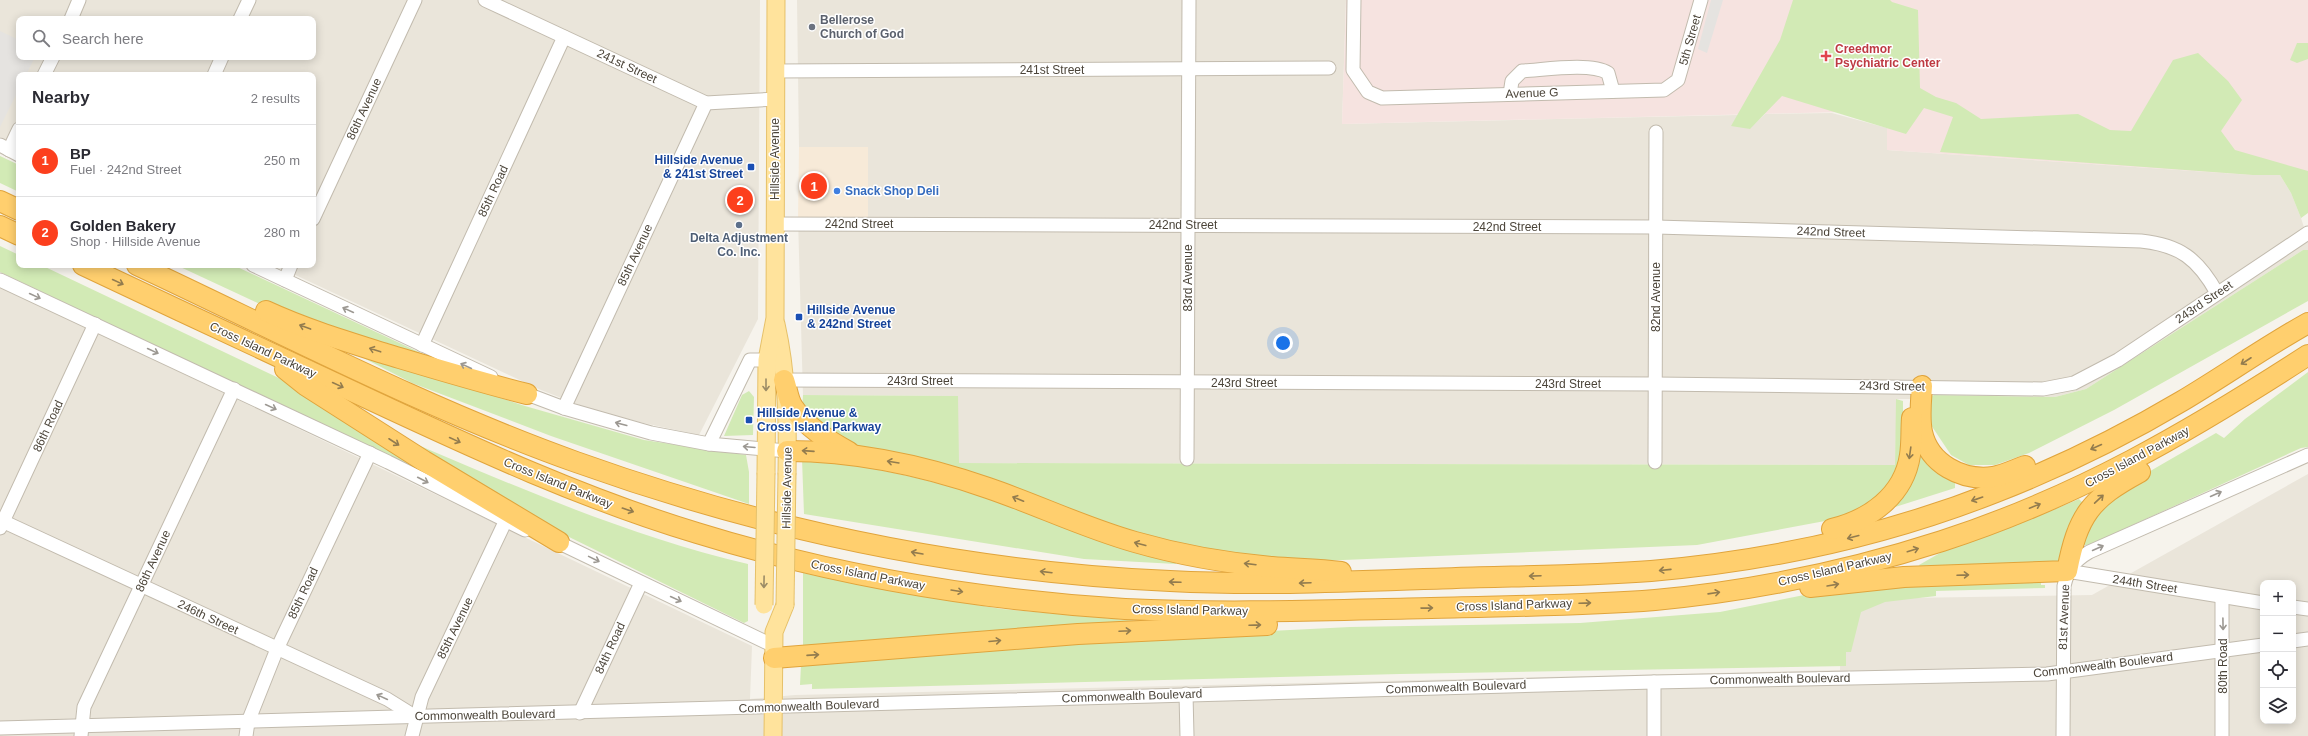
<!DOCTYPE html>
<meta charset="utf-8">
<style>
body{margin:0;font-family:Arial,sans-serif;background:#f2f2f3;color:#2b2b33}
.controls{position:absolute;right:12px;bottom:12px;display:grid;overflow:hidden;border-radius:8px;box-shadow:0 2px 10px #0003}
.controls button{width:36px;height:36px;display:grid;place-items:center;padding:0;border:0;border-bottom:1px solid #e1e1e2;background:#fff;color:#2b2b33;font:20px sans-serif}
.you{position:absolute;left:1283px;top:343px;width:14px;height:14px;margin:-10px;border:3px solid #fff;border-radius:50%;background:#1a73e8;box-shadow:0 0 0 6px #1a73e833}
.badge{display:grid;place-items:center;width:26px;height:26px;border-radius:50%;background:#fc3f1d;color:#fff;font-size:13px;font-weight:700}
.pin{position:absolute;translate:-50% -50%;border:2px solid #fff;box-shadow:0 1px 4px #0006}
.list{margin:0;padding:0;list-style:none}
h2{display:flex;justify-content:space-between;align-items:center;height:52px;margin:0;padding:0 16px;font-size:17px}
h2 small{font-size:13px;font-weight:400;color:#7c7c81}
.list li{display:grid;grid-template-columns:26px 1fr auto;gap:12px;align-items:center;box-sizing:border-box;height:72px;padding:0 16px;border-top:1px solid #e1e1e2}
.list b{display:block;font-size:15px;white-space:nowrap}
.list p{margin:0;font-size:13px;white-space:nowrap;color:#7c7c81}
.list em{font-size:13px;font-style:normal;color:#7c7c81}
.icon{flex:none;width:22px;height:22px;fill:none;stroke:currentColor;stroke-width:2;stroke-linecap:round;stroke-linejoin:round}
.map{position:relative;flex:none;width:2308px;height:736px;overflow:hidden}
.search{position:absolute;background:#fff;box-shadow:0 2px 10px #0003;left:16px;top:16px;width:300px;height:44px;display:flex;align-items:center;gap:10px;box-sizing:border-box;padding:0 14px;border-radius:8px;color:#7c7c81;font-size:15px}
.panel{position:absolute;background:#fff;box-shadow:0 2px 10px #0003;left:16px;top:72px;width:300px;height:196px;border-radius:8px}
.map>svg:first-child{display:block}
.residential{fill:#eae5da;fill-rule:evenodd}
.commercial{fill:#f7ead8}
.medical{fill:#f6e3e0}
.green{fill:#d2eab5}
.parking{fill:#e5e3e0}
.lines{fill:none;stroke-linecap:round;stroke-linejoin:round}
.minor-casing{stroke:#c2bbae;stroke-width:15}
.major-casing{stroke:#e6c16a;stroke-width:19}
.highway-casing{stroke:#e0a43c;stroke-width:22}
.minor{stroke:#fff;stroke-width:13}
.major{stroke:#ffe39c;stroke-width:17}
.highway{stroke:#ffcf6e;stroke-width:20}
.major-bridge-casing{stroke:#e6c16a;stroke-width:19;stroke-linecap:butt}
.major-bridge{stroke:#ffe39c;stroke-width:17}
.oneway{stroke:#937c4e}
.oneway2{stroke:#9c9892}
.oneway3{stroke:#9c8c66}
.worship-dot{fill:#6b7280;stroke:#fff;stroke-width:1.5}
.health-dot{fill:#e0444e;stroke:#fff;stroke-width:1.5}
.transit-dot{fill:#1a4fb4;stroke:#fff;stroke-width:1.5}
.shop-dot{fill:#3f7fe0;stroke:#fff;stroke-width:1.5}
.service-dot{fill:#5c6f8a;stroke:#fff;stroke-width:1.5}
.labels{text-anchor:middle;stroke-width:3;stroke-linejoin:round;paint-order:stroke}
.worship-label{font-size:12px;font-weight:bold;fill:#5b616d;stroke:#fff;text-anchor:start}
.street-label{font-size:12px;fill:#4b4439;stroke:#fff}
.health-label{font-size:12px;font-weight:bold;fill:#be3a42;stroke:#fff;text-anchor:start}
.transit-label{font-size:12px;font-weight:bold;fill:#164399;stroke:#fff;text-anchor:start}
.shop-label{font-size:12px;font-weight:bold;fill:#366cbe;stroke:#fff;text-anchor:start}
.service-label{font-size:12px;font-weight:bold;fill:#4e5e75;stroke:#fff}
</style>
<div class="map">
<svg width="2308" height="736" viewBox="0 0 2308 736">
<rect width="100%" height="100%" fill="#f6f3ec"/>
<g class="residential">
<path d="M 0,0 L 760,0 L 758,319 L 699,435 L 639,422 L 587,408 L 541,390 L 274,265 L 313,265 L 313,75 L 19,75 L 19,146 L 0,137 ZM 19,19 L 313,19 L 313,57 L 19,57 Z"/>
<path d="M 797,0 L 1346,0 L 1342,124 L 1737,115 L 1749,129 L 1765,114 L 1832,113 L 1887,128 L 1887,150 L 2253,175 L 2280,175 L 2291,193 L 2301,218 L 2308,240 L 2308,250 L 2303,250 L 2086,389 L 2055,397 L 1934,395 L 1927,399 L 1897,399 L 1895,465 L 958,463 L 957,396 L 803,395 L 798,219 L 868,147 L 799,147 Z"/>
<path d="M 0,286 L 752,646 L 750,699 L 795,695 L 1840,670 L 1842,599 L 2092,595 L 2308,474 L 2308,736 L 0,736 ZM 2263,583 L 2293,583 L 2293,721 L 2263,721 Z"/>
</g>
<path class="commercial" d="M 799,147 L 868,147 L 868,219 L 798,219 Z"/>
<path class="medical" d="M 1346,0 L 2308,0 L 2308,180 L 2280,175 L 2253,175 L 1887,150 L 1887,111 L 1342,124 Z"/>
<g class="green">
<path d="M 1793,0 L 1890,0 L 1892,2 L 1918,10 L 1920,88 L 1936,97 L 1956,103 L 1981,119 L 2078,114 L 2110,130 L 2131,131 L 2173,60 L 2198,53 L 2228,81 L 2242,100 L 2221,131 L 2235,150 L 2308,171 L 2308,213 L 2301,218 L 2291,193 L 2280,175 L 2253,175 L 1940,152 L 1953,117 L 1924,108 L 1906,134 L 1782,96 L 1750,129 L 1731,126 L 1780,40 Z"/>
<path d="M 2297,43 L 2308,43 L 2308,59 L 2297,63 L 2290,60 Z"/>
<path d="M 0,156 L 19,165 L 19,192 L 0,183 Z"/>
<path d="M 0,246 L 19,255 L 19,265 L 41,265 L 285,381 L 429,476 L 0,272 Z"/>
<path d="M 2303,250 L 2308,250 L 2308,301 L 2114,410 L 2029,453 L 1995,465 L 1969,465 L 1951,455 L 1931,425 L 1925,425 L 1927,399 L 1934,395 L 2055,397 L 2086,389 Z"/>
<path d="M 176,265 L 233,265 L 423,354 L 424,358 L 275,311 Z"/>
<path d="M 350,351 L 404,366 L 525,406 L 644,440 L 746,455 L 749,472 L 749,504 L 551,436 L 412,383 Z"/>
<path d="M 2308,372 L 2308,447 L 2301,448 L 2089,545 L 2083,545 L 2088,518 L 2133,481 L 2216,433 L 2224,438 L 2245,419 Z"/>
<path d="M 749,391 L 754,397 L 753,435 L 724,436 L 742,395 Z"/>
<path d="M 803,395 L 958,396 L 959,463 L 1895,465 L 1896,399 L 1903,401 L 1903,449 L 1897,468 L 1883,496 L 1841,518 L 1697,545 L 1296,562 L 1175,546 L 854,447 L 802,411 Z"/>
<path d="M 378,428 C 499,479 620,534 748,564 L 748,621 L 744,623 L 504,505 Z"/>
<path d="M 1918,450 L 1955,482 L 1955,488 L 1892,508 Z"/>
<path d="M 802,459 C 932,470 1053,520 1175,561 L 1176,564 L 1084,559 L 804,514 Z"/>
<path d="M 2079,499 L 2086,506 L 2068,527 L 2059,565 L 1924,573 L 1919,565 L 1947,549 L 2029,520 Z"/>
<path d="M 803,573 L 892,591 L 1002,609 L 1139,621 L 1140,624 L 803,650 Z"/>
<path d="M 2041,577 L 2041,585 L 2045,585 L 2045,588 L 1936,591 L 1936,596 L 1885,602 L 1861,612 L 1851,652 L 1846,652 L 1846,666 L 1400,674 L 812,689 L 812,684 L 800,685 L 801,665 L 806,662 L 1214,634 L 1350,627 L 1580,623 L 1720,612 L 1839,588 Z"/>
</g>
<g class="parking">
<path d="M 1711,0 L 1723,0 L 1707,53 L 1698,49 Z"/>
<path d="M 0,31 L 19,40 L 19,57 L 35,57 L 26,75 L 19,75 L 19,89 L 0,127 Z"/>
</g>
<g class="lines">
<g class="minor-casing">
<g id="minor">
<path d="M 485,0 L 706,103 L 776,99"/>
<path d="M 1354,0 L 1353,70 L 1368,92 L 1382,98 L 1664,90 L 1678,80 L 1701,0"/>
<path d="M 71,19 L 79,0"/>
<path d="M 240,19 L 249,0"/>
<path d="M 776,71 L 1329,68"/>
<path d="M 44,75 L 53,57"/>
<path d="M 214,75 L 222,57"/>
<path d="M 1510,94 L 1512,81 L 1522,71 C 1543,70 1591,62 1608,73 L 1613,91"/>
<path d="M 0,145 L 19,155"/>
<path d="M 9,150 L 19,129"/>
<path d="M 313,219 L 415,0"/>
<path d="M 775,224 L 1656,227 L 2141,241 C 2180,245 2198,259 2217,293"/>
<path d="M 253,265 L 491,377"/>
<path d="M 0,280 L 388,462 L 525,530"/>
<path d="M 285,280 L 291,265"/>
<path d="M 422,345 L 564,37"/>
<path d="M 784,380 L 1656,384 L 2043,389 L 2074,383 L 2118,360 L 2308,233"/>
<path d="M 519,391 L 564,408 L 651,433 L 709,444 L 787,451"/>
<path d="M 564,408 L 706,103"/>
<path d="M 709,444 L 750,360 L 767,360"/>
<path d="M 1187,459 L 1189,0"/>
<path d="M 1655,462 L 1656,132"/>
<path d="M 0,520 L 387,699 L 416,717"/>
<path d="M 0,528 L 95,324"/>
<path d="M 551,539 L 774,646"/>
<path d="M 2067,571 L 2263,603"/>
<path d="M 2293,607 L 2308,609"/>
<path d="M 2293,641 L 2308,639"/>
<path d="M 1186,694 L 1187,736"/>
<path d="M 580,713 L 641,583"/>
<path d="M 0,728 L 1654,682 L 2047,674 L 2263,645"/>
<path d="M 81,736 L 84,707 L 234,389"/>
<path d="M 246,736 L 248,722 L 277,649 L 370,453"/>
<path d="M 412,736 L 422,697 L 505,522"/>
<path d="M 1654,736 L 1654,682"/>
<path d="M 2063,736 L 2064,586 C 2068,569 2074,561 2089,552 L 2308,455"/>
<path d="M 2222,736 L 2222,597"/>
</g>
</g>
<g class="major-casing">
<g id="major">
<path d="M 776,324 C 787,373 788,423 787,473"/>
<path d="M 766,473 L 767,360 L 775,318 L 776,0"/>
<path d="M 773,736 L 774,632 L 785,605"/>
</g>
</g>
<g class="highway-casing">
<g id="highway">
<path d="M 0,201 L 19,210"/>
<path d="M 0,226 L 19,235"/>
<path d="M 83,265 C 179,310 275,356 371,400 C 478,450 584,499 697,533 C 836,576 981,600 1125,609 C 1227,614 1329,610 1431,608 C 1506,606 1580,606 1655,600 C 1752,591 1849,571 1942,541 C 2078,497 2189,432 2308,355"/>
<path d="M 137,265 C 282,333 425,408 576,462 C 766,530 968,572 1170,581 C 1265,586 1361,581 1456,578 C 1521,576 1586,576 1651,571 C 1768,561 1887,535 1996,492 C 2060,467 2123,436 2182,401 C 2224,376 2265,347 2308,323"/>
<path d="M 266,311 C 305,329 345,341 386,354 C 433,368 479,382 527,394"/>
<path d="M 285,369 L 305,385 L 424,461 L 559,542"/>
<path d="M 784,380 C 787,388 788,400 793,407 C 806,427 829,441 849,452"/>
<path d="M 1922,386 C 1921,402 1919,417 1922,432 C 1929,464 1962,481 1993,477 C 2004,475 2014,470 2025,466"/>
<path d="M 787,451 C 855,451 925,466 988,488 C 1038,505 1085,528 1135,542 C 1180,555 1226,563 1272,567 C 1295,569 1318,569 1341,572"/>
<path d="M 1832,529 C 1869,520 1904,496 1910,455 C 1912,443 1911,430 1912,418"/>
<path d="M 1810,587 L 1904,577 L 2067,571 C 2078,515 2090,499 2140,472"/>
<path d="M 774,658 L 1078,634 L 1267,625"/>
</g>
</g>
<use href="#minor" class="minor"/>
<use href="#major" class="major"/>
<use href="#highway" class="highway"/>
<g class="major-bridge-casing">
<g id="major-bridge">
<path d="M 764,605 L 766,473"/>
<path d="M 785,605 L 787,473"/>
</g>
</g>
<use href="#major-bridge" class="major-bridge"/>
</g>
<defs><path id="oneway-shaft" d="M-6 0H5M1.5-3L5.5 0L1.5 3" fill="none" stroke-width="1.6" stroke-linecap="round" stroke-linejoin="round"/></defs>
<g class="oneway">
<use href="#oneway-shaft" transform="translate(118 282) rotate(25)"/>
<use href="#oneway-shaft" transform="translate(305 327) rotate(-160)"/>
<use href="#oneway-shaft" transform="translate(375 350) rotate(-162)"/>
<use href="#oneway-shaft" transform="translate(2246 361) rotate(147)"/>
<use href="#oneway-shaft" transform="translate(338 385) rotate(25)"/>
<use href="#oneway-shaft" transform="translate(455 440) rotate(25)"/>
<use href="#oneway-shaft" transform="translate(394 442) rotate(33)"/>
<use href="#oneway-shaft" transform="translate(2096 447) rotate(156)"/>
<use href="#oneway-shaft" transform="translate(808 451) rotate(-176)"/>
<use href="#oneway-shaft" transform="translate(1910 453) rotate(98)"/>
<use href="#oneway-shaft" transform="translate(893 462) rotate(-171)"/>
<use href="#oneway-shaft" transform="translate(1018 499) rotate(-158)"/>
<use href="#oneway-shaft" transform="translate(1977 499) rotate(161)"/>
<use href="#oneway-shaft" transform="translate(2099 499) rotate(-43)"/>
<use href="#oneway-shaft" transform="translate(2035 506) rotate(-22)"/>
<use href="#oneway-shaft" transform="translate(628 510) rotate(19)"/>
<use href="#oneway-shaft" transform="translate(1853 537) rotate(165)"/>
<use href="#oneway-shaft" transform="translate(1140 544) rotate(-165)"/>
<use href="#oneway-shaft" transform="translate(1913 550) rotate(-17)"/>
<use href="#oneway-shaft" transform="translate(917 553) rotate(-170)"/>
<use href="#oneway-shaft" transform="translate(1250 564) rotate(-173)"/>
<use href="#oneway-shaft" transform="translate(1665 570) rotate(174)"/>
<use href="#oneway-shaft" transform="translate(1046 572) rotate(-173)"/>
<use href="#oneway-shaft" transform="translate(1963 575) rotate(-2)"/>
<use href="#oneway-shaft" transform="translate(1535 576) rotate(178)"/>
<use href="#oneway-shaft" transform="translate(1175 582) rotate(-178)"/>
<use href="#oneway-shaft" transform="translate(1305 583) rotate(178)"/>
<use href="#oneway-shaft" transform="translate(1833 585) rotate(-10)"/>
<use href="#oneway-shaft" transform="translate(957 591) rotate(9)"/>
<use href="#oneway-shaft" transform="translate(1714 593) rotate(-8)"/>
<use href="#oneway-shaft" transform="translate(1585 603) rotate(-2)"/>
<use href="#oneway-shaft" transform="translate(1427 608) rotate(-1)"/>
<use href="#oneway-shaft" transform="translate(1255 625) rotate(-2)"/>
<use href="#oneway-shaft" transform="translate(1125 631) rotate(-3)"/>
<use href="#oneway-shaft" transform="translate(995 641) rotate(-5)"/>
<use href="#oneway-shaft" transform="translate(813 655) rotate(-4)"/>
</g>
<g class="oneway2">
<use href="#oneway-shaft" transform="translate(35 296) rotate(25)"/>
<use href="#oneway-shaft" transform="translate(348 310) rotate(-155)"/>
<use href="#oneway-shaft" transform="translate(153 351) rotate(25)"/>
<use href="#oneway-shaft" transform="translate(466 366) rotate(-155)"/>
<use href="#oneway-shaft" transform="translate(271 407) rotate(25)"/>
<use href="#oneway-shaft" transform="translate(621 424) rotate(-165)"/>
<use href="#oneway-shaft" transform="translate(749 447) rotate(-175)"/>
<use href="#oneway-shaft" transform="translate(423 480) rotate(27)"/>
<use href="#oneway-shaft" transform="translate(2216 494) rotate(-24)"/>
<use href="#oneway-shaft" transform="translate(2098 548) rotate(-24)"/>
<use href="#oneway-shaft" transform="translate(594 559) rotate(26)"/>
<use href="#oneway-shaft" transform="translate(676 599) rotate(25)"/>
<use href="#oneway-shaft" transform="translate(2223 624) rotate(89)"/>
<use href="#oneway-shaft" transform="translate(382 697) rotate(-155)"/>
</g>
<g class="oneway3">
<use href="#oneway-shaft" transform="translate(766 385) rotate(90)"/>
<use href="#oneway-shaft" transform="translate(764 582) rotate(91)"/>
</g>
<circle class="worship-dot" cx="812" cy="27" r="4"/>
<path class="health-dot" d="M1824 50h4v4h4v4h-4v4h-4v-4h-4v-4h4z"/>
<g class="transit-dot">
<rect x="747" y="163" width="8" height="8" rx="2"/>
<rect x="795" y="313" width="8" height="8" rx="2"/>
<rect x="745" y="416" width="8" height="8" rx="2"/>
</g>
<circle class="shop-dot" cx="837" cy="191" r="4"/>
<circle class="service-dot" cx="739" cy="225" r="4"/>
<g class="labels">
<g class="worship-label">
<text x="820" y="24">Bellerose<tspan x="820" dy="14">Church of God</tspan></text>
</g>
<g class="street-label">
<text transform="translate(1690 40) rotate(-74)" y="4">5th Street</text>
<text transform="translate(627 66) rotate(25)" y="4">241st Street</text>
<text x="1052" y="74">241st Street</text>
<text transform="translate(1532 93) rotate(-2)" y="4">Avenue G</text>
<text transform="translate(364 109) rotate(-65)" y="4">86th Avenue</text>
<text transform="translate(775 159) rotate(-90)" y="4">Hillside Avenue</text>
<text transform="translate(493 191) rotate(-65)" y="4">85th Road</text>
<text x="859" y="228">242nd Street</text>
<text x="1183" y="229">242nd Street</text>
<text x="1507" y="231">242nd Street</text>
<text transform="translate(1831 232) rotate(2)" y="4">242nd Street</text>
<text transform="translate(635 255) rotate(-65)" y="4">85th Avenue</text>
<text transform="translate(1188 278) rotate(-90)" y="4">83rd Avenue</text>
<text transform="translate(1656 297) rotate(-90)" y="4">82nd Avenue</text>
<text transform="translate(2204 302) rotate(-34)" y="4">243rd Street</text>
<text transform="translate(263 350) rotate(25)" y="4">Cross Island Parkway</text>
<text x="920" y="385">243rd Street</text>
<text x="1244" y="387">243rd Street</text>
<text x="1568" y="388">243rd Street</text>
<text transform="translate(1892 386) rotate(1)" y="4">243rd Street</text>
<text transform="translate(48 426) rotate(-65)" y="4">86th Road</text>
<text transform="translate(2137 457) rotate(-28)" y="4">Cross Island Parkway</text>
<text transform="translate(558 483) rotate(22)" y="4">Cross Island Parkway</text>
<text transform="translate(787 488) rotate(-89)" y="4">Hillside Avenue</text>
<text transform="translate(153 561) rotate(-65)" y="4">86th Avenue</text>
<text transform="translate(1835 569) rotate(-13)" y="4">Cross Island Parkway</text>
<text transform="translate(868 575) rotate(11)" y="4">Cross Island Parkway</text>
<text transform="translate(2145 584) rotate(9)" y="4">244th Street</text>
<text transform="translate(303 593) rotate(-65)" y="4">85th Road</text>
<text transform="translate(1514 605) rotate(-2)" y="4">Cross Island Parkway</text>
<text transform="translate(1190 610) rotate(1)" y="4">Cross Island Parkway</text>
<text transform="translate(208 617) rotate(25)" y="4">246th Street</text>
<text transform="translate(2064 617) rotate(-88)" y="4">81st Avenue</text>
<text transform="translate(455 628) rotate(-64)" y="4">85th Avenue</text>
<text transform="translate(610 648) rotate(-65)" y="4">84th Road</text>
<text transform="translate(2103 665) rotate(-7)" y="4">Commonwealth Boulevard</text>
<text transform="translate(2223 666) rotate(-90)" y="4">80th Road</text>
<text transform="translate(1780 679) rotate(-1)" y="4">Commonwealth Boulevard</text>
<text transform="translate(1456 687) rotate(-2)" y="4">Commonwealth Boulevard</text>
<text transform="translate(1132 696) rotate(-2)" y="4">Commonwealth Boulevard</text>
<text transform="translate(809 706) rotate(-2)" y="4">Commonwealth Boulevard</text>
<text transform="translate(485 715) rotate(-1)" y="4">Commonwealth Boulevard</text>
</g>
<g class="health-label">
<text x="1835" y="53">Creedmor<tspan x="1835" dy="14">Psychiatric Center</tspan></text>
</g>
<g class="transit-label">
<text x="743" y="164" text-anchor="end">Hillside Avenue<tspan x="743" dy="14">&amp; 241st Street</tspan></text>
<text x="807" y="314">Hillside Avenue<tspan x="807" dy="14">&amp; 242nd Street</tspan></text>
<text x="757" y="417">Hillside Avenue &amp;<tspan x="757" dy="14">Cross Island Parkway</tspan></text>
</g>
<g class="shop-label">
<text x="845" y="195">Snack Shop Deli</text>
</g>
<g class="service-label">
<text x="739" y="242">Delta Adjustment<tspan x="739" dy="14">Co. Inc.</tspan></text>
</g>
</g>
</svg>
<div class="controls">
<button>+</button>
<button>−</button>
<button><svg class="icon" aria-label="locate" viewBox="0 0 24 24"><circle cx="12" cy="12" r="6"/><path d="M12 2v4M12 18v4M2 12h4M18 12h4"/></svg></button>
<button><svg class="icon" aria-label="layers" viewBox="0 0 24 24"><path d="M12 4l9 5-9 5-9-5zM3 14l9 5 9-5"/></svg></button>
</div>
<div class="you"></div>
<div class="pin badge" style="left:814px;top:186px">1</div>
<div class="pin badge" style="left:740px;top:200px">2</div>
<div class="search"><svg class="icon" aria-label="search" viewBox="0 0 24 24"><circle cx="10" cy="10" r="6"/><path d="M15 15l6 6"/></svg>Search here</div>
<section class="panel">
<h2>Nearby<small>2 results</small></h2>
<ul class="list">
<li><span class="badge">1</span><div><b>BP</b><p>Fuel · 242nd Street</p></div><em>250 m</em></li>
<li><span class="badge">2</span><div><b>Golden Bakery</b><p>Shop · Hillside Avenue</p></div><em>280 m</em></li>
</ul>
</section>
</div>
